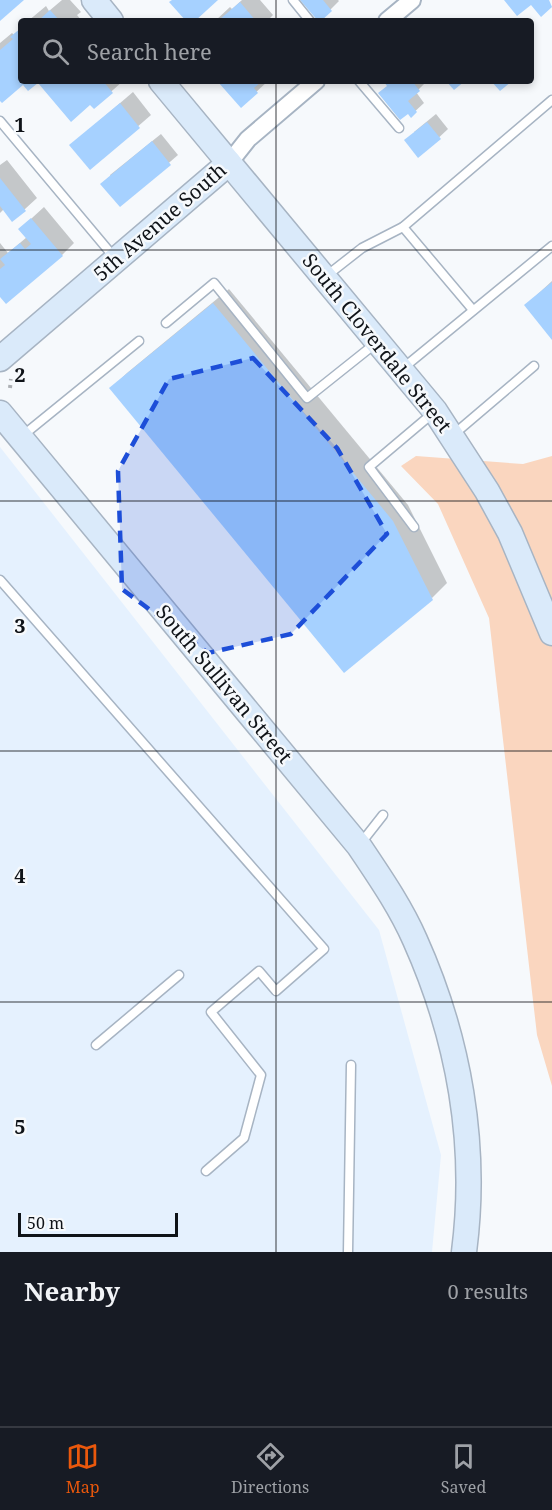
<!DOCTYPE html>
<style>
body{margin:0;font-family:"Noto Serif",serif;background:#20242c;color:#f1f3f6}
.scale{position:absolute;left:18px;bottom:15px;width:160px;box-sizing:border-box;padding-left:6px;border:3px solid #0f1318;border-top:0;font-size:16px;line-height:21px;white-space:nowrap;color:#0f1318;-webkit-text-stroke:4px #f6f9fc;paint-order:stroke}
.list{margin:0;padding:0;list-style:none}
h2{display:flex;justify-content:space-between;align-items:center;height:78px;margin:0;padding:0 24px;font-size:26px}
h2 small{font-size:20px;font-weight:400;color:#9ea1a6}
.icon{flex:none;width:33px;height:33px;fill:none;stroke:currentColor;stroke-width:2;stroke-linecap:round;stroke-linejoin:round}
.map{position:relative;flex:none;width:552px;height:1252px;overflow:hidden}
.search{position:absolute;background:#171b24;box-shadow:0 3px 9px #0003;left:18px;right:18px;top:18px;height:66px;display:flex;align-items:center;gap:15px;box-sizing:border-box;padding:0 21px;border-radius:6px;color:#9ea1a6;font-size:22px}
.sheet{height:174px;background:#171b24}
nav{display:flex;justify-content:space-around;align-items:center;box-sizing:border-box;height:84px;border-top:2px solid #363941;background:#171b24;font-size:16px;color:#9ea1a6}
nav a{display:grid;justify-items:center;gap:3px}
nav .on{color:#ea580c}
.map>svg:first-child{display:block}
.built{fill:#e5f1fe}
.green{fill:#fad6bf}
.shadow{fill:#0003}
.building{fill:#a6d1ff}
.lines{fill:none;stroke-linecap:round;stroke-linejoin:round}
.lane-casing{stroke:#a7b4c3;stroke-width:11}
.street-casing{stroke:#a7b4c3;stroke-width:20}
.secondary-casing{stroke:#a7b4c3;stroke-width:27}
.path{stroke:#adb0b4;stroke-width:4;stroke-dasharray:3 4.5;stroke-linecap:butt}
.lane{stroke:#fff;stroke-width:8}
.street{stroke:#fff;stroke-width:16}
.secondary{stroke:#daeafa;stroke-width:24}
.marked{fill:#1d4ed8;fill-opacity:0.2;stroke:#1d4ed8;stroke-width:4.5;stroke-dasharray:12 8;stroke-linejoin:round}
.grid{fill:none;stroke:#0f1318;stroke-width:1.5;stroke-opacity:0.55}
.labels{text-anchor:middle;stroke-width:5;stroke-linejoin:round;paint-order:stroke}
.street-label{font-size:20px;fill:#0f1318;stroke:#f6f9fc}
.grid-label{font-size:20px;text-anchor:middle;font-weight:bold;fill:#0f1318;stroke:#f6f9fc;stroke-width:5;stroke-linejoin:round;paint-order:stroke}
</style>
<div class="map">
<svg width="552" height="1252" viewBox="0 0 552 1252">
<rect width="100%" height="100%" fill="#f6f9fc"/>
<path class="built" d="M 0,447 L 379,930 L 441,1155 L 432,1252 L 0,1252 Z"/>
<path class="green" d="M 416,456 L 523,464 L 552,456 L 552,1086 L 537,1035 L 489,618 L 438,504 L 401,466 Z"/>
<g class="shadow">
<path d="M 62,0 L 70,0 L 81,12 L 77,15 L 82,21 L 28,21 L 46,6 L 49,11 Z"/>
<path d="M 242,0 L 260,0 L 273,15 L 267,21 L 215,21 L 230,7 L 232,9 Z"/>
<path d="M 302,0 L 338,0 L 339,1 L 320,20 Z"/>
<path d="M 21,28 L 21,81 L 38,81 L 24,83 L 0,99 L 0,43 L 12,33 L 14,35 Z"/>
<path d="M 39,81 L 123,81 L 94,107 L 91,103 Z"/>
<path d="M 222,81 L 268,81 L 241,106 Z"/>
<path d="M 387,81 L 427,81 L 416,92 L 424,103 L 411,115 Z"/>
<path d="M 133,92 L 151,115 L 90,168 L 71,145 Z"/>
<path d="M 436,114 L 448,129 L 419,156 L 414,132 Z"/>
<path d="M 161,134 L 178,155 L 120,205 L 110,175 Z"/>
<path d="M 7,160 L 37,198 L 13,220 L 4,209 L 0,213 L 0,165 Z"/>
<path d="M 44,207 L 74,243 L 62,255 L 0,295 L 0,243 L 8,253 L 27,237 L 20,229 Z"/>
<path d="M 552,281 L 552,337 L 526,305 Z"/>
<path d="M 229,289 L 408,505 L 447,583 L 432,598 L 111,388 L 127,373 Z"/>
</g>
<g class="building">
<path d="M 0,0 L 24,0 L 0,21 Z"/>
<path d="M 172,0 L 218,0 L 195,21 L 186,21 L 169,2 Z"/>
<path d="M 300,0 L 323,0 L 332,11 L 321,21 L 318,21 Z"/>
<path d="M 504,0 L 549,0 L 552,7 L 541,17 L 531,5 L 517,16 Z"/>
<path d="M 240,2 L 256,21 L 214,21 L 217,18 L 219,20 Z"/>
<path d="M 50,10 L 60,21 L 38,21 Z"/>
<path d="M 21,28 L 21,81 L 103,81 L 113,93 L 94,109 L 90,105 L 71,122 L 38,83 L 28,91 L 23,85 L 2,103 L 0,101 L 0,50 L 13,39 L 10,37 Z"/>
<path d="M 220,81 L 262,81 L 254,88 L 258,93 L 241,108 L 218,82 Z"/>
<path d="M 385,81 L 412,81 L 420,91 L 408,101 L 417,112 L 411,118 L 408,114 L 400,120 L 378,93 L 387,86 L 384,82 Z"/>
<path d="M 446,81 L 465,81 L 454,90 Z"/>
<path d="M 491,81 L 512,81 L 500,91 Z"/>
<path d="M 120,103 L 140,128 L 90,170 L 69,145 Z"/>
<path d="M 427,122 L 441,139 L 418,158 L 404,140 Z"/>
<path d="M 152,141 L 171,165 L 120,207 L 100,184 Z"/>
<path d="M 0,178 L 26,211 L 12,222 L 0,206 Z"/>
<path d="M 31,218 L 63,256 L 6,304 L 0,297 L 0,269 L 5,265 L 0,259 L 20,243 L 25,249 L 31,244 L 18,229 Z"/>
<path d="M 552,282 L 552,340 L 524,305 Z"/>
<path d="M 213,303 L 393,521 L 433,600 L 344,673 L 109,388 Z"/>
</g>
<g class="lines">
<g class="lane-casing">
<g id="lane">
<path d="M 293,0 L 310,21"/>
<path d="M 359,81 L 399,128"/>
<path d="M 0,121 L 114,257"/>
<path d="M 403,227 L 473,310"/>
<path d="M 325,277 L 362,248 L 403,227 L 552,100"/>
<path d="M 166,323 L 214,283 L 307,398 L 376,343"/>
<path d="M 402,369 L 552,246"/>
<path d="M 453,435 L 534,366"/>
<path d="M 21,437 L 139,341"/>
<path d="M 414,527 L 369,467 L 433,413"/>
<path d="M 0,580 L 324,949 L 276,991 L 259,971 L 211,1012 L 261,1075 L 244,1138 L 206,1171"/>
<path d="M 361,843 L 383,815"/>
<path d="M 96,1045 L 179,975"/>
<path d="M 348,1252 L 351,1065"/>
</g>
</g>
<g class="street-casing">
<g id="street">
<path d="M 387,21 L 412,0"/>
<path d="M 229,163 L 248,139 L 316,81"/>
</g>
</g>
<g class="secondary-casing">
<g id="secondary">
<path d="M 94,0 L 111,21"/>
<path d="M 161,81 L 435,411 L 487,491 L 510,533 L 552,633"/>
<path d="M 0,359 L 229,163"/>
<path d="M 0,413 L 359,846 C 379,876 400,906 415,940 C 459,1038 478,1145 464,1252"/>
</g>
</g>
<path class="path" d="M 10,388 L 11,379"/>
<use href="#lane" class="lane"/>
<use href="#street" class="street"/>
<use href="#secondary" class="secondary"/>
</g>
<path class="marked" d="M 253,358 L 337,448 L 387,534 L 291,634 L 208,653 L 122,589 L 118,471 L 169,379 Z"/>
<path class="grid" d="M 276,0 L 276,21M 276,81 L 276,1252M 0,250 L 552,250M 0,501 L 552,501M 0,751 L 552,751M 0,1002 L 552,1002"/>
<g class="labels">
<g class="street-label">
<text transform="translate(160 222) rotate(-41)" y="7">5th Avenue South</text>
<text transform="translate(377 343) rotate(51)" y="7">South Cloverdale Street</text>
<text transform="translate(224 684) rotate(50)" y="7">South Sullivan Street</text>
</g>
</g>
<g class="grid-label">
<text x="20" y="132">1</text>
<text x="20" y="382">2</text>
<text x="20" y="633">3</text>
<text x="20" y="883">4</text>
<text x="20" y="1134">5</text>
</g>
</svg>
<div class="scale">50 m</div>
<div class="search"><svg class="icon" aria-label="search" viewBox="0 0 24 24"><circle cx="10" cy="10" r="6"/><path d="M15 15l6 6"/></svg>Search here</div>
</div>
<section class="sheet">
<h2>Nearby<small>0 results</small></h2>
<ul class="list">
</ul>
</section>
<nav>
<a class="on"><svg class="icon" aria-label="map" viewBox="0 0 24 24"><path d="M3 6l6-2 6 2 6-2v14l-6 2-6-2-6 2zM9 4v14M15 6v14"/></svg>Map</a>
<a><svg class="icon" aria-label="directions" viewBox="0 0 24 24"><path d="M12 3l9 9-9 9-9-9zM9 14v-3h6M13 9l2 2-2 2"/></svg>Directions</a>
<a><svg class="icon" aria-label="saved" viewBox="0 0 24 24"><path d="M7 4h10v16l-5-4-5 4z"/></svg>Saved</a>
</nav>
